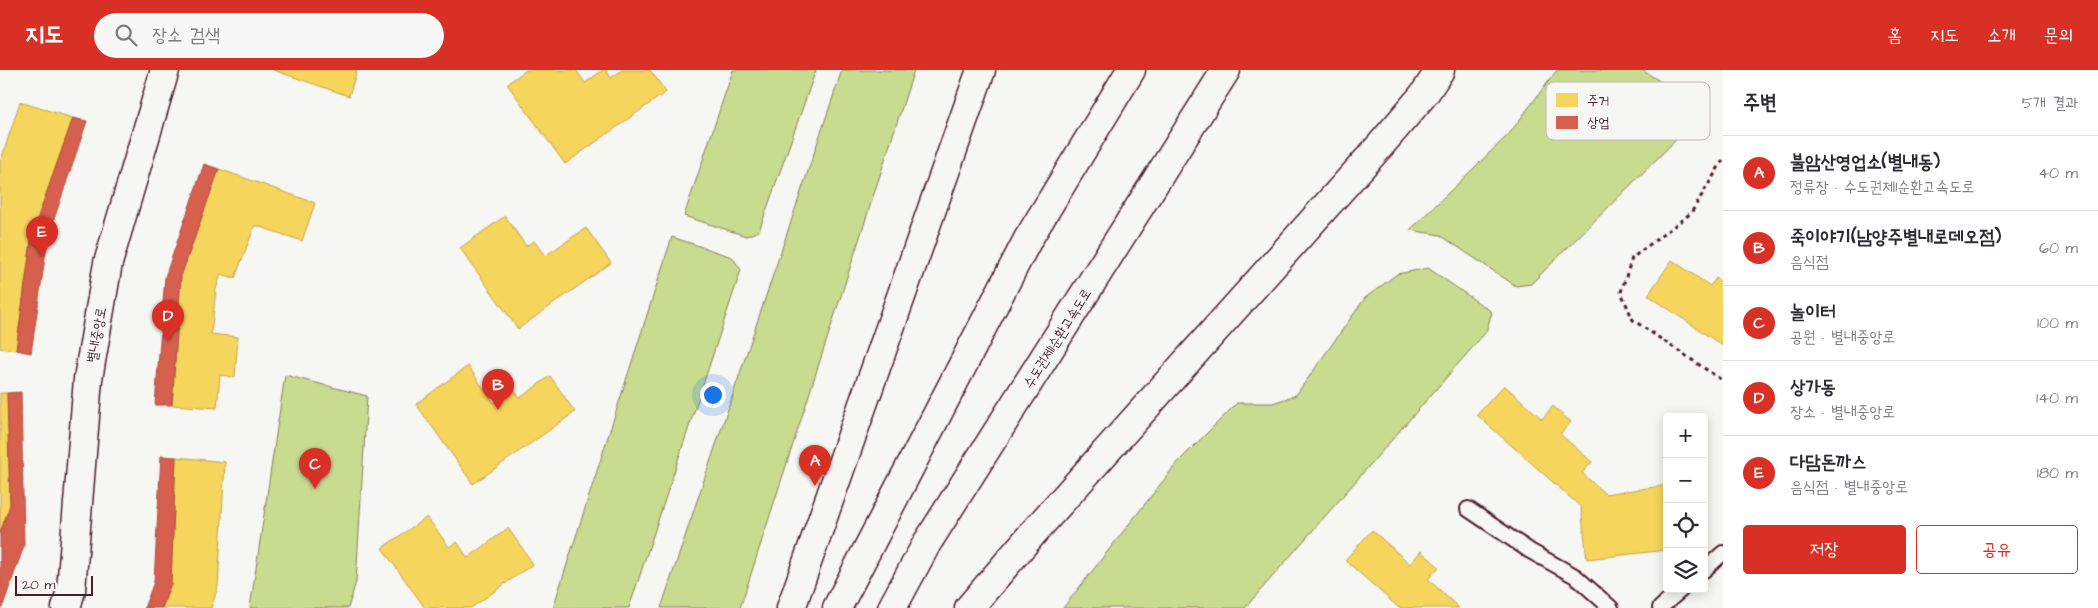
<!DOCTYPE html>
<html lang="ko">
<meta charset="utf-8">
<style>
body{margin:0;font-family:"Architects Daughter","Poor Story",sans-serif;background:#f7f7f7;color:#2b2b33}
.controls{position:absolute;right:15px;bottom:15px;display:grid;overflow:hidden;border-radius:5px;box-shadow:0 2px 12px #0003}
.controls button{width:45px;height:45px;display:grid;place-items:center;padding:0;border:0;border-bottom:1px solid #e1e1e2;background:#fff;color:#2b2b33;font:25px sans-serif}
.scale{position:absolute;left:15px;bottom:12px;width:78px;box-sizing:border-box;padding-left:5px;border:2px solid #4a1f2b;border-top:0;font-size:14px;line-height:18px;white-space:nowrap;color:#4a1f2b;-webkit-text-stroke:4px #f6f6f2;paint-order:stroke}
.you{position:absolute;left:712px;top:324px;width:18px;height:18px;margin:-12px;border:4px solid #fff;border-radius:50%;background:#1a73e8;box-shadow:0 0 0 8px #1a73e833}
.badge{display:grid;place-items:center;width:32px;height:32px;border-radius:50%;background:#d93025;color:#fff;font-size:16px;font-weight:700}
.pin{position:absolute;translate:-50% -41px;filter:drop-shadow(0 1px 2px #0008)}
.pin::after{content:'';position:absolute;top:26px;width:18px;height:15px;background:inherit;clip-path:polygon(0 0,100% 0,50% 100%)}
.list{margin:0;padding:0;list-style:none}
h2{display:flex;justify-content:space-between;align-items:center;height:65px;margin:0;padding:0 20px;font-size:21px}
h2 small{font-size:16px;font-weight:400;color:#7c7c81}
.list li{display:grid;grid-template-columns:32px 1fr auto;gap:15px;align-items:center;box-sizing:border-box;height:75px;padding:0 20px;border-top:1px solid #e1e1e2}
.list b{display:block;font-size:19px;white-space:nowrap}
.list p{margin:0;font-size:16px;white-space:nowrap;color:#7c7c81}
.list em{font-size:16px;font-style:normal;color:#7c7c81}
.actions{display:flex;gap:10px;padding:15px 20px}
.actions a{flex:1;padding:11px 0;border:1px solid #d93025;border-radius:5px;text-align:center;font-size:18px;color:#d93025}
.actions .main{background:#d93025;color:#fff}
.icon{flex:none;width:28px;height:28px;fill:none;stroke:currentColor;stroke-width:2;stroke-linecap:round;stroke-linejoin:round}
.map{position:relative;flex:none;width:1723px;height:538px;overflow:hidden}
header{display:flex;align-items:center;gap:30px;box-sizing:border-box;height:70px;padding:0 25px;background:#d93025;color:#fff}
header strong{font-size:24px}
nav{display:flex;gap:28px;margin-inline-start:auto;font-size:18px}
.search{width:350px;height:45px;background:#f7f7f7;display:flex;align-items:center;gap:12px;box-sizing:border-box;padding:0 18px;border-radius:28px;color:#7c7c81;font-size:19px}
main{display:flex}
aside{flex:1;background:#fff}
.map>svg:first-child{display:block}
.green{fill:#c8db8f;stroke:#897d5d}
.homes{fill:#f6d55c;stroke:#c29e4d}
.shops{fill:#d6604d;stroke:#ac4c43}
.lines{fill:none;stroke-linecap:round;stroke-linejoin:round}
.service-casing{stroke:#4a1f2b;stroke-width:18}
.tertiary-casing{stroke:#4a1f2b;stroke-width:31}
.motorway-casing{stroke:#4a1f2b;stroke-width:31}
.path{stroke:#4a1f2b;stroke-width:3;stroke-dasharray:4 4;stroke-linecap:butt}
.service{stroke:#f6f6f2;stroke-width:14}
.tertiary{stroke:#f6f6f2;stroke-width:28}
.motorway{stroke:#f6f6f2;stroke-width:28}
.labels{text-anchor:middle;stroke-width:5;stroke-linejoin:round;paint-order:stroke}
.street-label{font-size:14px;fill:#4a1f2b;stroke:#f6f6f2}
.key{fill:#f6f6f2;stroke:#c2b6b6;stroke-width:1}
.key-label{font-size:14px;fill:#4a1f2b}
</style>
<header>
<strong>지도</strong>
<div class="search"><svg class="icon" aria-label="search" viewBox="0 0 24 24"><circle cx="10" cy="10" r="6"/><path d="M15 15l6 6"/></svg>장소 검색</div>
<nav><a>홈</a><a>지도</a><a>소개</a><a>문의</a></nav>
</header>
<main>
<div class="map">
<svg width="1723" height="538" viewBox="0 0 1723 538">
<rect width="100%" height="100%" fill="#f6f6f2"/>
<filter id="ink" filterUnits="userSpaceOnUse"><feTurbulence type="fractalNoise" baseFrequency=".02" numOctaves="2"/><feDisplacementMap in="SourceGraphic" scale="10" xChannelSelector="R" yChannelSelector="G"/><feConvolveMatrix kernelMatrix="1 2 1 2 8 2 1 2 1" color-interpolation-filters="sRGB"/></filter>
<g filter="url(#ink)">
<g class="green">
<path d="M 733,0 L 816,0 L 759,161 L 746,166 L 684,146 Z"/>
<path d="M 842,0 L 914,0 L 740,538 L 661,538 Z"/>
<path d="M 1557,0 L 1642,0 L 1698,35 L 1696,50 L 1531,214 L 1516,216 L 1440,165 L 1410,160 L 1509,64 Z"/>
<path d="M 672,167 L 732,187 L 741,200 L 629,538 L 553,538 Z"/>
<path d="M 1428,198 L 1492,242 L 1486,262 L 1245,538 L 1063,538 L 1178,392 L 1237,333 L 1273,333 L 1296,325 L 1365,228 L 1397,204 Z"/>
<path d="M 285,305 L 367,326 L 356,512 L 348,538 L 250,538 Z"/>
</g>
<g class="homes">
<path d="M 273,0 L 357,0 L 349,26 Z"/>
<path d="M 526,0 L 576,0 L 585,13 L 603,0 L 606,0 L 611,8 L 622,0 L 650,0 L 666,22 L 565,94 L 507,14 Z"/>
<path d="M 20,32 L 73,48 L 32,164 L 16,280 L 0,278 L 0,93 Z"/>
<path d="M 219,99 L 315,133 L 302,171 L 255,155 L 235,208 L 221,204 L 216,219 L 211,264 L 238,267 L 235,307 L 220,305 L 217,338 L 172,335 L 181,206 Z"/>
<path d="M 505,146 L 526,176 L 534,171 L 545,186 L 586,158 L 611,193 L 518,259 L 460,178 Z"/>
<path d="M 1672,190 L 1710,216 L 1716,208 L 1723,213 L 1723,276 L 1648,225 Z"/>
<path d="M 468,296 L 494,333 L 514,319 L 520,328 L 550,306 L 575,342 L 473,414 L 416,334 Z"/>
<path d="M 1504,315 L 1542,349 L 1553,336 L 1571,352 L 1560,364 L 1592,392 L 1582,403 L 1605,424 L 1662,416 L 1667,410 L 1667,480 L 1587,489 L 1581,437 L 1477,345 Z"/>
<path d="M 0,323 L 7,323 L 10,435 L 0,463 Z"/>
<path d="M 176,387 L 225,392 L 218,517 L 211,538 L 162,538 L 171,513 Z"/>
<path d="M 427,447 L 449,477 L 457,472 L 468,488 L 508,458 L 533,494 L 471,538 L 425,538 L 382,478 Z"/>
<path d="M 1372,460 L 1410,494 L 1421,481 L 1439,497 L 1428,509 L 1459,538 L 1399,538 L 1345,490 Z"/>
</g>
<g class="shops">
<path d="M 73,48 L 87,51 L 48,167 L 31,283 L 16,280 L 32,164 Z"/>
<path d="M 204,94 L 219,99 L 181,206 L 172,335 L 155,335 L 165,207 Z"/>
<path d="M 21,322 L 24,476 L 2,538 L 0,538 L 0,463 L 10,435 L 7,323 Z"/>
<path d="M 161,386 L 176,387 L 171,513 L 162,538 L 144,538 L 154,512 Z"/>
</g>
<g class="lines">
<g class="service-casing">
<g id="service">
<path d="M 1468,439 L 1530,481 L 1575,506 L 1611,538"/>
<path d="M 1704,500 L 1723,483"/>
<path d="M 1660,538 L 1682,519"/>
</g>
</g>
<g class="tertiary-casing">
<path id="tertiary" d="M 66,538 L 71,520 L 88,309 L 108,193 L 165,0"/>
</g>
<g class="motorway-casing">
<g id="motorway">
<path d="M 791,538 L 981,0"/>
<path d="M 837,538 L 1028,169 L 1131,0"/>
<path d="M 892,538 L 927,473 L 1226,0"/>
<path d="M 969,538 L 1033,463 L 1379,77 L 1425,23 L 1440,0"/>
</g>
</g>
<path class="path" d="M 1723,90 L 1691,143 L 1632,188 L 1621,222 L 1633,250 L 1723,311"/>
<use href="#service" class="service"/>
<use href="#tertiary" class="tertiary"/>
<use href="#motorway" class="motorway"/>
</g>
</g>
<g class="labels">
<g class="street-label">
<text transform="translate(96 265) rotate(-80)" y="5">별내중앙로</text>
<text transform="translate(1057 268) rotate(-58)" y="5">수도권제1순환고속도로</text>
</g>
</g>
<rect x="1546" y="12" width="164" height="58" rx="8" class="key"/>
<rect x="1556" y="23" width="22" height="14" fill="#f6d55c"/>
<rect x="1556" y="46" width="22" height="13" fill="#d6604d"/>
<g class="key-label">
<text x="1587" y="35">주거</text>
<text x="1587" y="57">상업</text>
</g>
</svg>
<div class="controls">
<button>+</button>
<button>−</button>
<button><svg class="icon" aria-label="locate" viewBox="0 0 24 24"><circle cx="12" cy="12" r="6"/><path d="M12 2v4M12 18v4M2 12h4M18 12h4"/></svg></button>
<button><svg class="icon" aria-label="layers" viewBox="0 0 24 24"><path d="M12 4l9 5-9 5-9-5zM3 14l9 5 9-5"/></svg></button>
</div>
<div class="scale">20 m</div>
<div class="you"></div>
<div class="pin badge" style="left:815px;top:416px">A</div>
<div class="pin badge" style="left:498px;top:340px">B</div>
<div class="pin badge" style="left:315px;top:419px">C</div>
<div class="pin badge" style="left:168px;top:271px">D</div>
<div class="pin badge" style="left:42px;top:187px">E</div>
</div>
<aside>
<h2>주변<small>5개 결과</small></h2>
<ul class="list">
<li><span class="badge">A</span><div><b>불암산영업소(별내동)</b><p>정류장 · 수도권제1순환고속도로</p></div><em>40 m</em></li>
<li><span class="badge">B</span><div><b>죽이야기(남양주별내로데오점)</b><p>음식점</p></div><em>60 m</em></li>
<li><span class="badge">C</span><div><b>놀이터</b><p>공원 · 별내중앙로</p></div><em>100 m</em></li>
<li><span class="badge">D</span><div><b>상가동</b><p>장소 · 별내중앙로</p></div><em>140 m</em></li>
<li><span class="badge">E</span><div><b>다담돈까스</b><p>음식점 · 별내중앙로</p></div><em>180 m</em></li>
</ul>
<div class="actions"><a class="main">저장</a><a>공유</a></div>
</aside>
</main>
